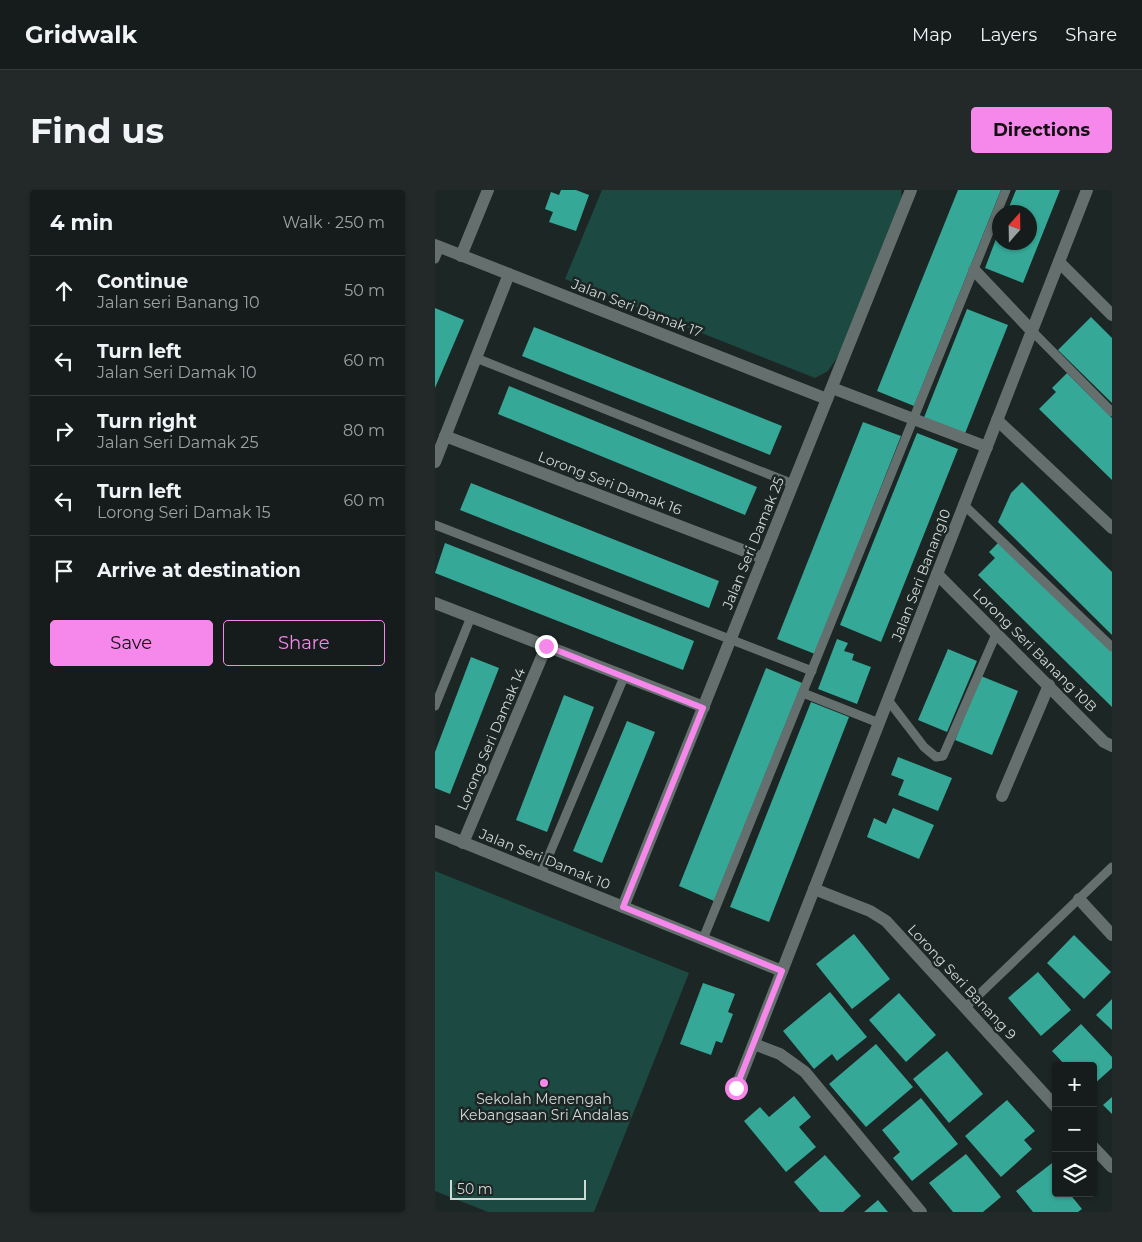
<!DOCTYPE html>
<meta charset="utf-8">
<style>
body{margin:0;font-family:Montserrat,sans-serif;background:#222928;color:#f1f3f6}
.controls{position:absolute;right:15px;bottom:15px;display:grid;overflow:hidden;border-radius:5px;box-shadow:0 1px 4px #0004}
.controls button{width:45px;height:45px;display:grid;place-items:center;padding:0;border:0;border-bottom:1px solid #343a3a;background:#151c1b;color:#f1f3f6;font:25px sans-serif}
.compass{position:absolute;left:557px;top:15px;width:45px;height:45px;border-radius:50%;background:#151c1b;box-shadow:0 1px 4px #0004;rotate:20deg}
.scale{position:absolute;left:15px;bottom:12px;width:136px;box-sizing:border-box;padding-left:5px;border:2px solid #d2d8d6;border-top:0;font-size:14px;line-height:18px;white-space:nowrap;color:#d2d8d6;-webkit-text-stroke:4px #1c2624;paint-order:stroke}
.stop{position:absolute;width:15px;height:15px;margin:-11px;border:4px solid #f788eb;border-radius:50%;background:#fff}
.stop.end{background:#f788eb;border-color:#fff;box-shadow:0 1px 5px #0008}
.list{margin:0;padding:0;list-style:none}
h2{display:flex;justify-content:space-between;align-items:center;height:65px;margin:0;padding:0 20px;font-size:21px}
h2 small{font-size:16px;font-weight:400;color:#9da1a3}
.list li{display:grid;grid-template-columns:32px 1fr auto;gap:15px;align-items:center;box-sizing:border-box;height:70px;padding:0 20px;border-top:1px solid #343a3a}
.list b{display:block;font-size:19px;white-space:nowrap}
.list p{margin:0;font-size:16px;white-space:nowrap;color:#9da1a3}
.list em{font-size:16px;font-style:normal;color:#9da1a3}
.actions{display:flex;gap:10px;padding:15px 20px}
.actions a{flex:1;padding:11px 0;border:1px solid #f788eb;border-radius:5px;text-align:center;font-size:18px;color:#f788eb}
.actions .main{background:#f788eb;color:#111}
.icon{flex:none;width:28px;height:28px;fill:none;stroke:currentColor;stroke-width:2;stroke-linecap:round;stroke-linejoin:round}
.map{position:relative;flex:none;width:677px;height:1022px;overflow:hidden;border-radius:5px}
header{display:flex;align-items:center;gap:30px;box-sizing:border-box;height:70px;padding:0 25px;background:#151c1b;border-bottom:1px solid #343a3a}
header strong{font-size:24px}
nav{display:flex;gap:28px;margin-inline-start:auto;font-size:18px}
.intro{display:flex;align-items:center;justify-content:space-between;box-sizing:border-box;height:120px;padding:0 30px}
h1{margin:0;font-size:35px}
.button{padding:12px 22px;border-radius:5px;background:#f788eb;color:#111;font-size:18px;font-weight:700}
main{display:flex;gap:30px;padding:0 30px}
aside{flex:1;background:#151c1b;border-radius:5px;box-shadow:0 1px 4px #0004}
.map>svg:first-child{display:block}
.green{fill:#1c4a43}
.building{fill:#35a897}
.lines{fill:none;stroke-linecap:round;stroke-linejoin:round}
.lane{stroke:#65706e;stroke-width:9}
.street{stroke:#65706e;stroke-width:12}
.route{stroke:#f788eb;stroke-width:6}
.poi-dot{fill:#f788eb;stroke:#1c2624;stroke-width:2}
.labels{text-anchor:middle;stroke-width:5;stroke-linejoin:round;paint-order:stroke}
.street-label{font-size:14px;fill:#d2d8d6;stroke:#1c2624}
.poi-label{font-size:14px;fill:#d2d8d6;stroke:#1c2624}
</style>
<header>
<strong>Gridwalk</strong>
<nav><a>Map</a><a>Layers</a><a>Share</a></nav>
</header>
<div class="intro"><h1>Find us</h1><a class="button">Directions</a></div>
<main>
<aside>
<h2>4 min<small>Walk · 250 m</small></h2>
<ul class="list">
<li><svg class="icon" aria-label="ahead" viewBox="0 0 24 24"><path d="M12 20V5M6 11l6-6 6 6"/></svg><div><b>Continue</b><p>Jalan seri Banang 10</p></div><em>50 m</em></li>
<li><svg class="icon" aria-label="left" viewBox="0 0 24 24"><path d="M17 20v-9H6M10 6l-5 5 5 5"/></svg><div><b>Turn left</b><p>Jalan Seri Damak 10</p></div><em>60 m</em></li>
<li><svg class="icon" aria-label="right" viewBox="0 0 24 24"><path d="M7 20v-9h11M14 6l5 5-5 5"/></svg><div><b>Turn right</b><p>Jalan Seri Damak 25</p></div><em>80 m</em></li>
<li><svg class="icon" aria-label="left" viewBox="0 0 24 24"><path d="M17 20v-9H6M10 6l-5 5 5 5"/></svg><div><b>Turn left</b><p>Lorong Seri Damak 15</p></div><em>60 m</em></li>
<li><svg class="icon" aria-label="arrive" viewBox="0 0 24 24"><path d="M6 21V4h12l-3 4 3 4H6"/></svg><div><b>Arrive at destination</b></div></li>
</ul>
<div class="actions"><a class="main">Save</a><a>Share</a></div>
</aside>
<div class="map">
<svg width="677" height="1022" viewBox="0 0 677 1022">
<rect width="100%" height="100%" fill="#1c2624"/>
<g class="green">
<path d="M 167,0 L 466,0 L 467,10 L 405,163 L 393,181 L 380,188 L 130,89 Z"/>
<path d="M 0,681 L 254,783 L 159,1022 L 53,1022 L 0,1001 Z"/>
</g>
<g class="building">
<path d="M 126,0 L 141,0 L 154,5 L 141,41 L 114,32 L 118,22 L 110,19 L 116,2 L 124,5 Z"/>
<path d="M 523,0 L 566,0 L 479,216 L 442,201 Z"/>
<path d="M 581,0 L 625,0 L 588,93 L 550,78 L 564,41 L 564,52 L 594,52 L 594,22 L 572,22 Z"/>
<path d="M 0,118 L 29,130 L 0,198 Z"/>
<path d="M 532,119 L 573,135 L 529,246 L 488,230 Z"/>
<path d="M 656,127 L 677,148 L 677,213 L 623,160 Z"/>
<path d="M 99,137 L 347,236 L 335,265 L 87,166 Z"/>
<path d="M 632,183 L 677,228 L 677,290 L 604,219 L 621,202 L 617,198 Z"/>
<path d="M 74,196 L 322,297 L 310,325 L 63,224 Z"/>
<path d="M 428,232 L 466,246 L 380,464 L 342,449 Z"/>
<path d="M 482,243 L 523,259 L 446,452 L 405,435 Z"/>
<path d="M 587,292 L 677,382 L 677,445 L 563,332 L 576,303 Z"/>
<path d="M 36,293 L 284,391 L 274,418 L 25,320 Z"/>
<path d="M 566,350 L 677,459 L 677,517 L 543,385 L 560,368 L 554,362 Z"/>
<path d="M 10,353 L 259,451 L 248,480 L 0,383 Z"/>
<path d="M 402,449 L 413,453 L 409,461 L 419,464 L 417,470 L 436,477 L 422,514 L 383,499 Z"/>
<path d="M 513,459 L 542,471 L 512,542 L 483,530 Z"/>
<path d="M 36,467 L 64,478 L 15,604 L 0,598 L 0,562 Z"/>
<path d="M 331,478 L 367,493 L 279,711 L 244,696 Z"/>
<path d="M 546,486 L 583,501 L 557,565 L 520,550 Z"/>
<path d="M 129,505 L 159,517 L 112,642 L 81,630 Z"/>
<path d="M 376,512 L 414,527 L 334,732 L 295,717 Z"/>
<path d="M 192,531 L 220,542 L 167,673 L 138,661 Z"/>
<path d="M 463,567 L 517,588 L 503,621 L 463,605 L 469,590 L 456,585 Z"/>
<path d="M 458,618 L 499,635 L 484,669 L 432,647 L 439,628 L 451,634 Z"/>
<path d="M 419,744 L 455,789 L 417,819 L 381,774 Z"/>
<path d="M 639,745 L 676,782 L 649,809 L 612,773 Z"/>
<path d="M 603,782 L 636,820 L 606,846 L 573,808 Z"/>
<path d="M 268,793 L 300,804 L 293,822 L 298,824 L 287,853 L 281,851 L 276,865 L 245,854 Z"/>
<path d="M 395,802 L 432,847 L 402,871 L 397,864 L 379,879 L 348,841 Z"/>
<path d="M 464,803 L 501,845 L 471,872 L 434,830 Z"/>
<path d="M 677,809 L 677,840 L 661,825 Z"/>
<path d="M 646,834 L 677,867 L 677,878 L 658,895 L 658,876 L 631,876 L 617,861 Z"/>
<path d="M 441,854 L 478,897 L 431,937 L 394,894 Z"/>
<path d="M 512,861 L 548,904 L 514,933 L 478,889 Z"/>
<path d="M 359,906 L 376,927 L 364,937 L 381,957 L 351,982 L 309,931 L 325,917 L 334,927 Z"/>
<path d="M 677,907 L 677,924 L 668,915 Z"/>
<path d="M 486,908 L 523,954 L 477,991 L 458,968 L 465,962 L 447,940 Z"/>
<path d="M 572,910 L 600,941 L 589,950 L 597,959 L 566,987 L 530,946 Z"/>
<path d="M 531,964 L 566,1007 L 548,1022 L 518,1022 L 494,993 Z"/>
<path d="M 390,965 L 426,1006 L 408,1022 L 385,1022 L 359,992 Z"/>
<path d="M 621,970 L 621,1003 L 634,1003 L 647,1019 L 643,1022 L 598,1022 L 581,1001 Z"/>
<path d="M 443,1010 L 453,1022 L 429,1022 Z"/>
</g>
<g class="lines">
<g class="lane">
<path d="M 0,69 L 5,57"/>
<path d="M 597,141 L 677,222"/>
<path d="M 41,168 L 358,294"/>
<path d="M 529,315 L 677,457"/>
<path d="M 0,335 L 377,481"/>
<path d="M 368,503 L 444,533"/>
<path d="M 453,510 L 489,557 L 501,567 L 508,566 L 562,442"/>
<path d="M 0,516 L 36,427"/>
<path d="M 106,684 L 189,487"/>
<path d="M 268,749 L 571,0"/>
<path d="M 530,818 L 677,677"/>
</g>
<g class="street">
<path d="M 0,55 L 392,209"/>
<path d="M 26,66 L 53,0"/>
<path d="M 624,72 L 677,125"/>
<path d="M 539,80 L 597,141"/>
<path d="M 397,198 L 552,257"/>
<path d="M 562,230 L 677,338"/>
<path d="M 10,246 L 328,368"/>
<path d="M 0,272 L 74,84"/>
<path d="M 502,384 L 669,552 L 677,556"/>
<path d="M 0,413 L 269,517"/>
<path d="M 567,606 L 614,495"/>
<path d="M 0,641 L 347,781"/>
<path d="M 28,653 L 111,457"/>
<path d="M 379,699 L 435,721 L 451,731 L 621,917"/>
<path d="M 644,709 L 677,745"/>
<path d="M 188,717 L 476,0"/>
<path d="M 319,854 L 345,864 L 370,882 L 486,1022"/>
<path d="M 301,899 L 652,0"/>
<path d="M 658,957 L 677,977"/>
</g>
</g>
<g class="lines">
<path class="route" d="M 111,456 L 268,518 L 188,717 L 347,781 L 301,898"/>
</g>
<circle class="poi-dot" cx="109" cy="893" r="5"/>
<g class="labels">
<g class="street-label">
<text transform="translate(202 118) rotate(21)" y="5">Jalan Seri Damak 17</text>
<text transform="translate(175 293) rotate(21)" y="5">Lorong Seri Damak 16</text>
<text transform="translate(318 353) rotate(-68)" y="5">Jalan Seri Damak 25</text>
<text transform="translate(486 385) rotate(-69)" y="5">Jalan Seri Banang10</text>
<text transform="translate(600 460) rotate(45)" y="5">Lorong Seri Banang 10B</text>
<text transform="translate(56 549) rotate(-67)" y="5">Lorong Seri Damak 14</text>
<text transform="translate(110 669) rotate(22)" y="5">Jalan Seri Damak 10</text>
<text transform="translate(527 792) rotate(47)" y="5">Lorong Seri Banang 9</text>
</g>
<g class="poi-label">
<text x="109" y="914">Sekolah Menengah<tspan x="109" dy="16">Kebangsaan Sri Andalas</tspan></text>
</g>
</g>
</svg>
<div class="controls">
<button>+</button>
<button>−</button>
<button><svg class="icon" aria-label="layers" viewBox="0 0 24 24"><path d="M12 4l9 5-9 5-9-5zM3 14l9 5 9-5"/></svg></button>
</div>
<svg class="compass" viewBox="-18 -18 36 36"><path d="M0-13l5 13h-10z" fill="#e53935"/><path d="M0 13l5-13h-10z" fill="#9da1a3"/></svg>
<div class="scale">50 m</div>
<div class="stop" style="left:301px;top:898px"></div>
<div class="stop end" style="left:111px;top:456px"></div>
</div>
</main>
